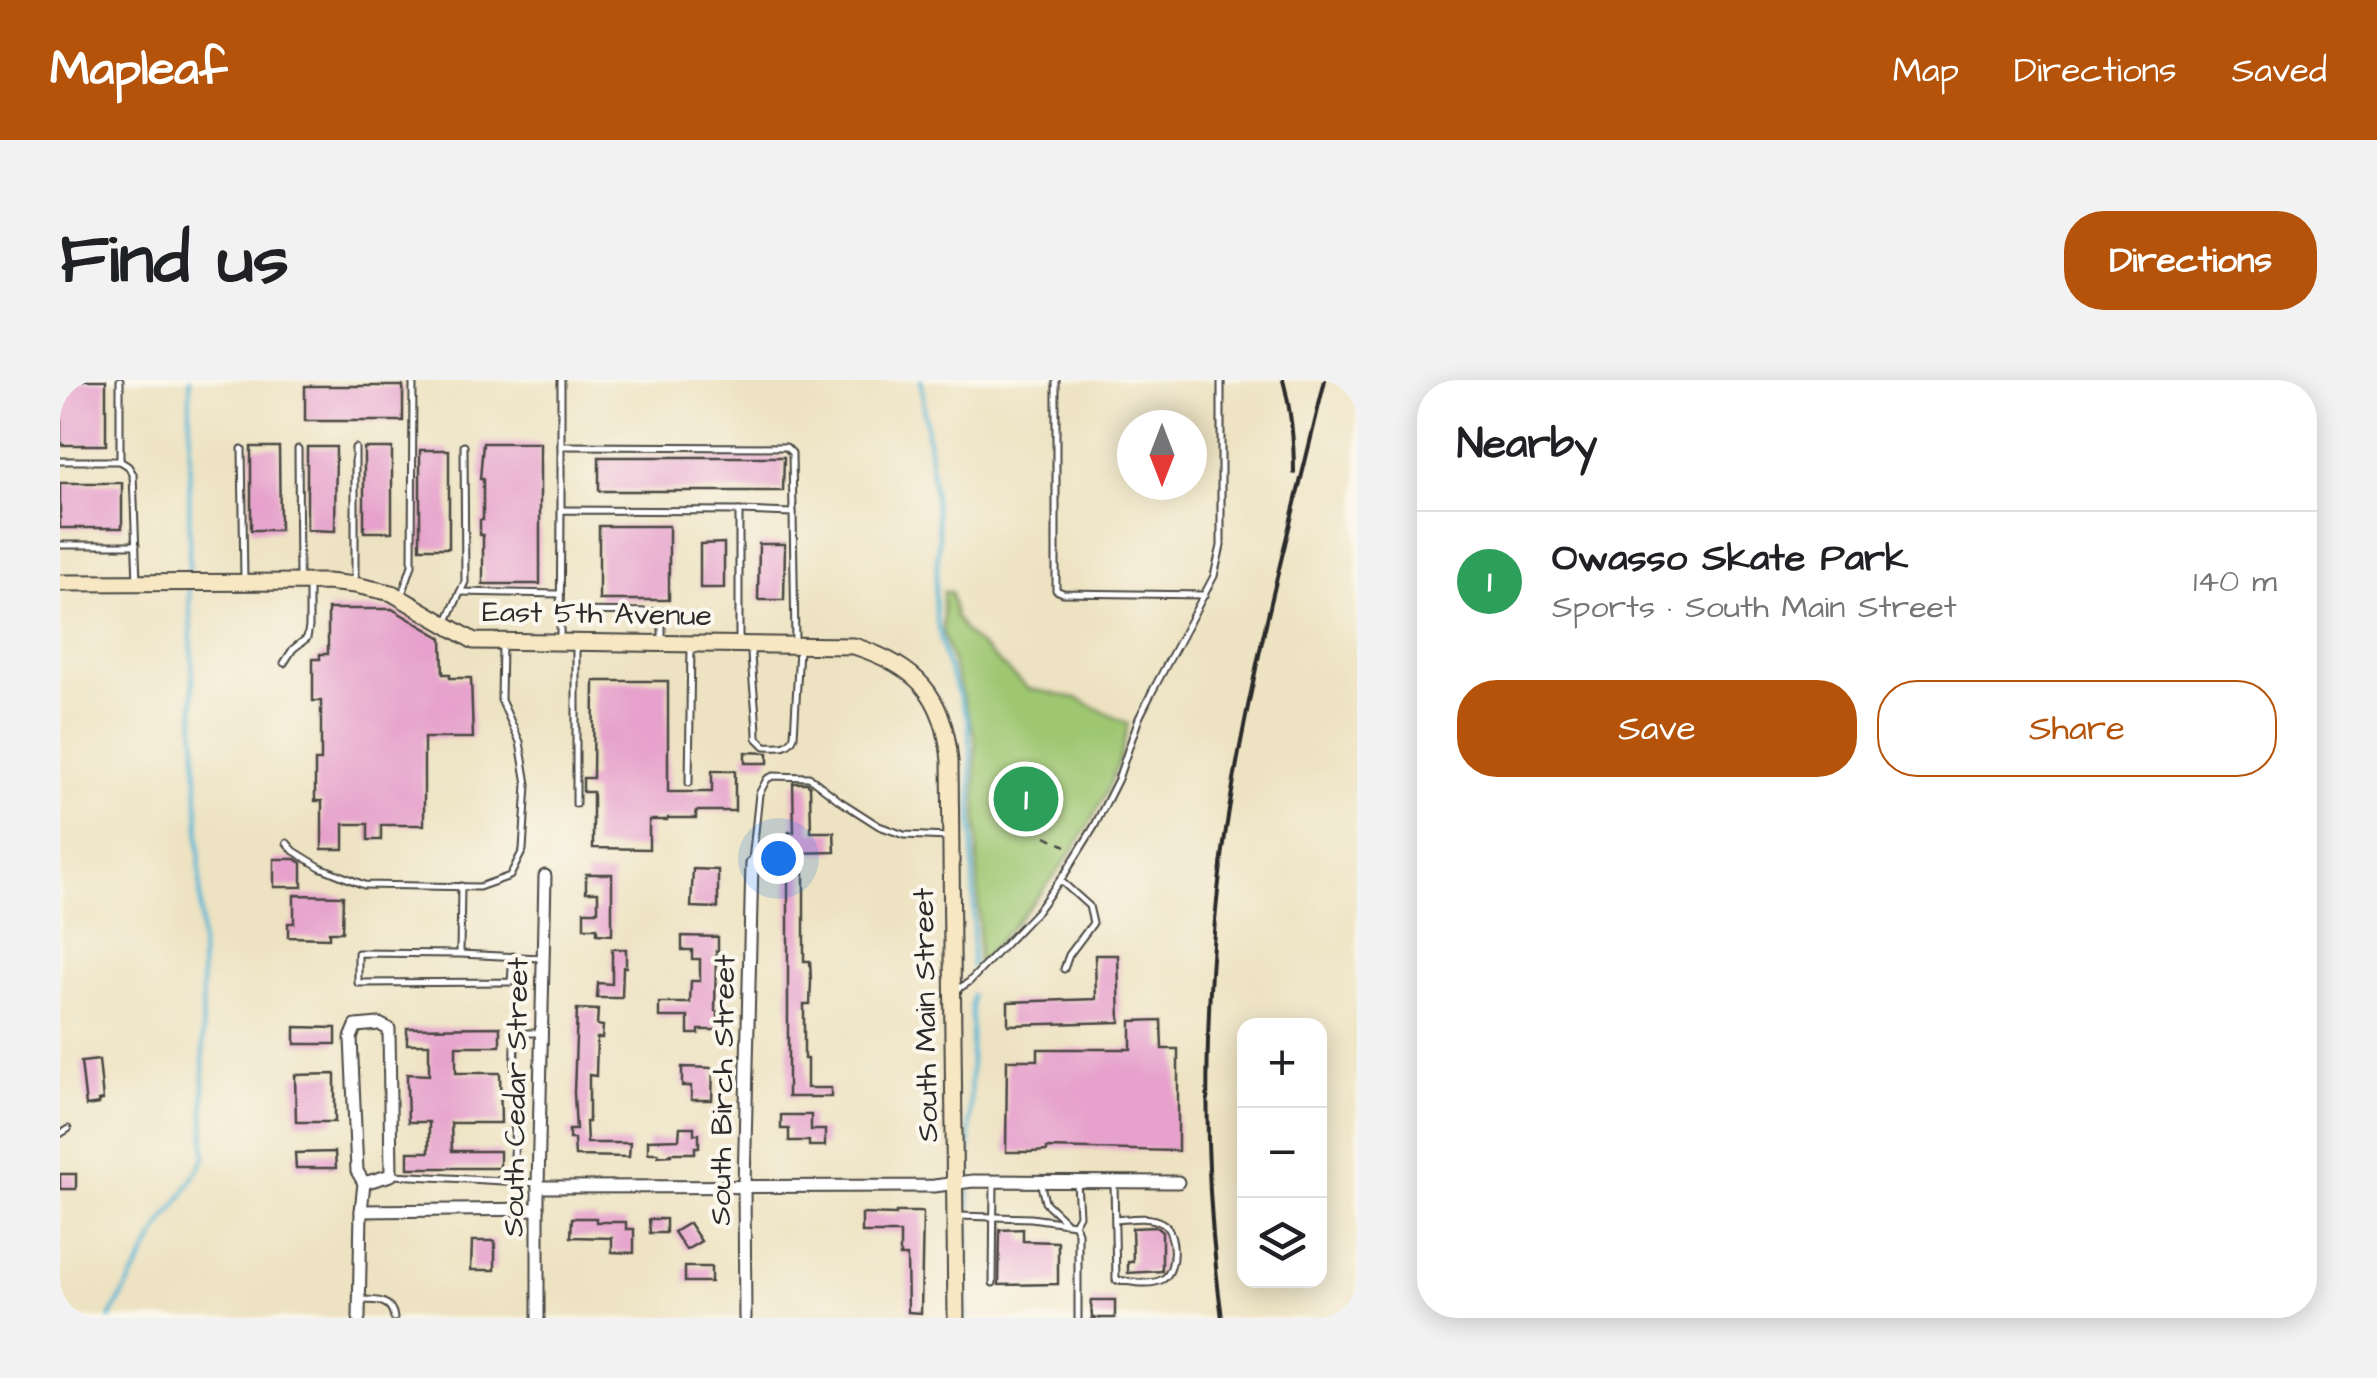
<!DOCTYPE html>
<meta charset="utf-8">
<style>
body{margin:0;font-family:"Architects Daughter",sans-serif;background:#f2f2f2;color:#202124}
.controls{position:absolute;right:30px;bottom:30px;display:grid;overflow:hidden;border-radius:20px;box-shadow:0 5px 25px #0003}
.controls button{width:90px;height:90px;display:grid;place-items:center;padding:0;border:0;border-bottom:2px solid #e0e0e0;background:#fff;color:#202124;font:50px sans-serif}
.compass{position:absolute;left:1057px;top:30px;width:90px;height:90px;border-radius:50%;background:#fff;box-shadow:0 5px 25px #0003;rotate:180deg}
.you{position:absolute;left:718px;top:478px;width:35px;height:35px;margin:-25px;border:8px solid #fff;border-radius:50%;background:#1a73e8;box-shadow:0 0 0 15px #1a73e833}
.badge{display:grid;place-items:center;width:65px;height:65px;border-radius:50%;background:#b45309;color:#fff;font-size:32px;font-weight:700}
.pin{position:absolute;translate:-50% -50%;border:5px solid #fff;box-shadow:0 2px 10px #0006}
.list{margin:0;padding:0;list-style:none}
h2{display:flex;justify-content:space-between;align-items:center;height:130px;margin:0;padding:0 40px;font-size:42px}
h2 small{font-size:32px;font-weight:400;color:#757577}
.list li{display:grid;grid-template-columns:65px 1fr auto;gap:30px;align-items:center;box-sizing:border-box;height:140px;padding:0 40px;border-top:2px solid #e0e0e0}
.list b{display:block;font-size:38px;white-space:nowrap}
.list p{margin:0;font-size:32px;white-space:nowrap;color:#757577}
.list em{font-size:32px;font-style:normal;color:#757577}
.actions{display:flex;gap:20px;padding:30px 40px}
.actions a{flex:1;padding:22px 0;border:2px solid #b45309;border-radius:40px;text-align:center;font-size:35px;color:#b45309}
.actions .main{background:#b45309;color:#fff}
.icon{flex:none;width:55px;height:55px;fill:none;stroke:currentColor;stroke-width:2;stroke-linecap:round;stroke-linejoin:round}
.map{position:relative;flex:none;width:1297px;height:938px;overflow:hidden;border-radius:40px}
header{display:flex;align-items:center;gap:60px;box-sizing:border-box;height:140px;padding:0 50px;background:#b45309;color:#fff}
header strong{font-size:48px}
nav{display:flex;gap:55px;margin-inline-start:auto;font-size:35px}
.intro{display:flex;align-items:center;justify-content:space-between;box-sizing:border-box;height:240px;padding:0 60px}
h1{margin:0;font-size:70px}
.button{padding:25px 45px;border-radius:40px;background:#b45309;color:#fff;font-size:35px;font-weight:700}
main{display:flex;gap:60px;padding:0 60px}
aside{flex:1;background:#fff;border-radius:40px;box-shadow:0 5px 25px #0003}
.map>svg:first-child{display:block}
.green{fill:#9fc772;stroke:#65794e;stroke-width:2.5}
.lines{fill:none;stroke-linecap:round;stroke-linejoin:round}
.stream{stroke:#55b6d4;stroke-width:4}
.building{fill:#e6a2cc}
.lane-casing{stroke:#484642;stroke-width:9}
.street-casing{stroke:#484642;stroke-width:15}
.secondary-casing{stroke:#484642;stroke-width:19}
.path{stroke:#484642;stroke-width:2.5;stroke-dasharray:8 8;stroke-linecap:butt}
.lane{stroke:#fff;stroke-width:5}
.street{stroke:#fff;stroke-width:11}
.secondary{stroke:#f7e8c3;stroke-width:15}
.rail{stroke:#2b2b2b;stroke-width:4}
.labels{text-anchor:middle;stroke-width:8;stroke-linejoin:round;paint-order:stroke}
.street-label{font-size:30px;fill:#2b2b2b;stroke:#fbf7ec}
</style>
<header>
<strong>Mapleaf</strong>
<nav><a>Map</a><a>Directions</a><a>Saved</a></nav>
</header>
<div class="intro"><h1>Find us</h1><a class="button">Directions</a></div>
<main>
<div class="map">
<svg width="1297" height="938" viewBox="0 0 1297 938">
<rect width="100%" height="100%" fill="#fbf7ec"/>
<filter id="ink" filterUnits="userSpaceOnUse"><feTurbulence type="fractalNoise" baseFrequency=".01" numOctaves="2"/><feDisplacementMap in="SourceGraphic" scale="20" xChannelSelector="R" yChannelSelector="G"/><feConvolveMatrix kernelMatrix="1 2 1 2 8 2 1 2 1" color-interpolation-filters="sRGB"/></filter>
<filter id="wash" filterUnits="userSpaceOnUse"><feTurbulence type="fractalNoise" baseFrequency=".0048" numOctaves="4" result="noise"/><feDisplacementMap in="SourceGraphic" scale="40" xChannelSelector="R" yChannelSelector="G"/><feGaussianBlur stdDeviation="2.25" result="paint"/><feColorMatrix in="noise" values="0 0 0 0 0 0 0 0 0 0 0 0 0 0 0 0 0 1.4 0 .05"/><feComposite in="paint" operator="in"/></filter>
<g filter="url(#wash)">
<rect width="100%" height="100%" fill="#ede2c1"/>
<path class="green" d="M 883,212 L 891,212 L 895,236 L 905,252 L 967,308 L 1018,319 L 1068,344 C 1051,440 981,515 918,584 L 919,547 L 915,357 L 883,253 Z"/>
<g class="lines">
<g class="stream">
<path d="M 861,0 L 879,157 L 875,213 L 876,237 L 885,279 L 908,340 L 911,376 L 914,526 L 912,586"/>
<path d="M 129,200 L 130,0"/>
<path d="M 909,794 L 912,615"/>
<path d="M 909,828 L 909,808"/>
<path d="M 50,938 L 102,844 L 123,815 L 145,778 L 139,447 L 129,209"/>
<path d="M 907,938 L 908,842"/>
</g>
</g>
<g id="blocks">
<g class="building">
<rect x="1" y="0" width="45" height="65"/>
<rect x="245" y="6" width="98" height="35"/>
<path d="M 423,63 L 480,63 L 480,204 L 423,204 L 423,155 L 420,155 L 420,140 L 423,140 L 423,99 L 420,99 Z"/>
<path d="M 191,67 L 219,67 L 220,150 L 191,150 Z"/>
<path d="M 247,67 L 276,67 L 275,151 L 247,150 Z"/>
<rect x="304" y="68" width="28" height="84"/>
<rect x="360" y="70" width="29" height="98"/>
<path d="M 539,77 L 724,77 L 723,111 L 539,111 Z"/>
<rect x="0" y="103" width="62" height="45"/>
<rect x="539" y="146" width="70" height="74"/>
<path d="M 664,163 L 664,208 L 640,208 L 640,164 Z"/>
<path d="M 699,164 L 725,164 L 724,220 L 698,220 Z"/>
<path d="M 268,229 L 332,229 L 382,258 L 383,294 L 390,294 L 390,298 L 411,298 L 413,358 L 364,358 L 364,445 L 321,445 L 321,460 L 308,460 L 308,444 L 284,444 L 284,469 L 262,469 L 262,421 L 255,421 L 255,381 L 261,381 L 261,321 L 253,321 L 253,279 L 260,279 L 260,274 L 268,274 Z"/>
<path d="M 534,301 L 608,301 L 608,412 L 652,412 L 652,391 L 675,391 L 675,431 L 636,431 L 636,438 L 608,438 L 607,440 L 589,440 L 589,469 L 533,468 L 533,412 L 523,412 L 523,398 L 533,398 Z"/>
<path d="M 685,372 L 708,373 L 708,383 L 685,383 Z"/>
<path d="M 733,403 L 747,403 L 750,406 L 751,452 L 774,452 L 775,472 L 730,473 L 729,452 L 734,452 Z"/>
<path d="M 214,479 L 235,479 L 242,483 L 242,507 L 214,507 Z"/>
<path d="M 633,489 L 658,490 L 658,528 L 631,527 Z"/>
<path d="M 744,493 L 744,581 L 750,581 L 751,601 L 750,624 L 744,624 L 744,679 L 747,679 L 747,708 L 771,708 L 771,717 L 728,717 L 728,494 Z"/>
<path d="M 526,494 L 552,494 L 552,555 L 537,554 L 537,548 L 524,548 L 524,531 L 538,531 L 538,512 L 526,512 Z"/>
<path d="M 234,515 L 283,516 L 282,552 L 269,552 L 269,558 L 228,557 L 228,543 L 234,543 Z"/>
<path d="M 622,556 L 658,557 L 658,571 L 656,571 L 655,631 L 658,632 L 658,650 L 639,650 L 639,654 L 628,654 L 628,637 L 599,637 L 599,623 L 630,623 L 631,601 L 640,601 L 640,579 L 632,579 L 632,570 L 622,570 Z"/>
<path d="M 552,569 L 566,569 L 566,587 L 563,587 L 562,618 L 537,618 L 538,603 L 552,604 Z"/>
<path d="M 1035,575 L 1058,575 L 1060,642 L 948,645 L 948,622 L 1036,619 Z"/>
<path d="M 517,629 L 538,630 L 537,645 L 543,646 L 542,658 L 537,658 L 536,696 L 529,695 L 529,742 L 526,742 L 527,763 L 570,763 L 569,777 L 515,776 L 514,759 L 509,759 L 509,750 L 516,750 L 514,713 Z"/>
<path d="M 1101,640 L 1102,669 L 1118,669 L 1118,771 L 987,768 L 987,771 L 970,772 L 946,772 L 947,680 L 978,680 L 978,669 L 1071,669 L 1071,641 Z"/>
<path d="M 235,647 L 276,648 L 276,664 L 235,664 Z"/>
<path d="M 440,647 L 440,666 L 396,666 L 396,693 L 440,693 L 441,743 L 391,743 L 392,771 L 440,771 L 440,788 L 348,788 L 348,772 L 369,772 L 369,742 L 348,742 L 347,706 L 347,694 L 369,695 L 369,664 L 347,664 L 347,648 Z"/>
<path d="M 39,680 L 43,720 L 38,721 L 39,724 L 26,726 L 21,682 Z"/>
<path d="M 622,687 L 653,688 L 652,720 L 631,720 L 631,706 L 622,706 Z"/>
<path d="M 275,694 L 275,742 L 236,742 L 235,695 Z"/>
<path d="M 721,735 L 751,735 L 751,750 L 765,750 L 765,766 L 749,766 L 749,761 L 729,761 L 729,749 L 721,749 Z"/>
<path d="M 620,747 L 634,747 L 634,754 L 639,754 L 639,767 L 635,767 L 635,773 L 611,773 L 611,775 L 598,776 L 598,773 L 588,773 L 588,760 L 619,759 Z"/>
<path d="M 275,772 L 276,788 L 236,788 L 235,773 Z"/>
<rect x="0" y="794" width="16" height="15"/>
<path d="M 836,832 L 863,832 L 861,933 L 848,932 L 847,876 L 840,876 L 840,853 L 802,853 L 802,834 L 836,835 Z"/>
<path d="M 512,838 L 536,838 L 536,842 L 566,842 L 566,849 L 574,849 L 574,873 L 552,872 L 552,858 L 511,857 Z"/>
<path d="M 589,839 L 606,839 L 606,853 L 590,853 Z"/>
<path d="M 629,843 L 641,861 L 626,870 L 614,852 Z"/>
<path d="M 1096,847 L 1102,852 L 1102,891 L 1068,893 L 1068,882 L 1073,882 L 1072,848 Z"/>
<path d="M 963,849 L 963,861 L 998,862 L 998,904 L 939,905 L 940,850 Z"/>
<path d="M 412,861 L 435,861 L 435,890 L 411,890 Z"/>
<rect x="625" y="887" width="26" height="15"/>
<path d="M 1031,920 L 1055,920 L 1055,938 L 1032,938 Z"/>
</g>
</g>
</g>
<g filter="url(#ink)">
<use href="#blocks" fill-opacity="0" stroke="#484642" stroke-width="2.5"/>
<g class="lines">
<g class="lane-casing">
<g id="lane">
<path d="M 60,0 L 60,81"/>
<path d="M 501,0 L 501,130"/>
<path d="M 996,0 L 996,210 L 1003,213 L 1145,215"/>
<path d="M 501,66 L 726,67 L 732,73 L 733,133"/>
<path d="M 182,69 L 184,199"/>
<path d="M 238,69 L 239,199"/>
<path d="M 0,81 L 60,81 L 68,86 L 73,94 L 77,202"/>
<path d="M 679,131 L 733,133 L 735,262"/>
<path d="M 0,165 L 76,165"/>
<path d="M 295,202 L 295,68"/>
<path d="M 400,212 L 500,214"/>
<path d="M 342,215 L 352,185 L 353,0"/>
<path d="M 501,231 L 602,232 L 602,260"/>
<path d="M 386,243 L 405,202 L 404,66"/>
<path d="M 500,261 L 501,130 L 679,131 L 679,261"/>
<path d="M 516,265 L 516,424"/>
<path d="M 691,267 C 691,298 697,328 697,358 L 705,366 C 717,366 729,369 734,356 L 739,269"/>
<path d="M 224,283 L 233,269 L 247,258 L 249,247 L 249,206"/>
<path d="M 629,403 L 631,266"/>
<path d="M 227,463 L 234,471 L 260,487 L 304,505 L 419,507 L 450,496 L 463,470 L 467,404 L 460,362 L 441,320 L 442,264"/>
<path d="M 692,481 L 699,414 L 707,399 L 713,396 L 749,397 L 780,421 L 819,446 L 844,455 L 888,457"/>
<path d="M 1000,500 L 1029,526 L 1033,543 L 1009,575 L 1004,589"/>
<path d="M 400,573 L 401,506"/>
<path d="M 453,576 L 451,602 L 298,603 L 298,573 L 400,574 L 480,578"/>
<path d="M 895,611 L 909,602 L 977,531 L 1006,492 L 1034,447 L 1058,399 L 1079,338 L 1092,312 L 1154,196 L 1161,166 L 1161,0"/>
<path d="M 0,754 L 8,749"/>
<path d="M 334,795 L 478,803"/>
<path d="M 980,801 L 985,822 L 1005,841"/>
<path d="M 454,802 L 455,653 L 479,653"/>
<path d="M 1054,803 L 1056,900 C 1069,901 1090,907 1103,899 C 1117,891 1117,851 1102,843 C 1089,835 1069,839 1055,840"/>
<path d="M 898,836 L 971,838 L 1014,844 L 1018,852 L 1018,938"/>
<path d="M 1014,844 L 1019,835 L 1017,803"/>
<path d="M 933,903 L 934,801"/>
<path d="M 302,920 C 317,920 332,920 334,938"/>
</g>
</g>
<g class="street-casing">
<g id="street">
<path d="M 478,807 L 874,806 L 913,801 L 1118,802"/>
<path d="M 301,831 L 478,829"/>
<path d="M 299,938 L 301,831 L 304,803 L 297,791 L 291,658 L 296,646 L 319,644 L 329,649 L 331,795 L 304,803"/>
<path d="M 478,938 L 478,807 L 485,496"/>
<path d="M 685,938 L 684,806 L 692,483"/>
</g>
</g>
<g class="secondary-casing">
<path id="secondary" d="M 0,203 L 267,202 L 295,205 L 332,213 L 414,261 L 794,266 C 856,286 884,314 890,381 L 896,938"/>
</g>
<path class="path" d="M 986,456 L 1006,466"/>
<use href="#lane" class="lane"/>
<use href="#street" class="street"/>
<use href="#secondary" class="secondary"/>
<g class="rail">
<path d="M 1223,0 C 1231,30 1234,62 1234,93"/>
<path d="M 1162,938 C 1140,778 1143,590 1169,430 C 1192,285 1231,143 1265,0"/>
</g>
</g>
</g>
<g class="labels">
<g class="street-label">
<text transform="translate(537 233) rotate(1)" y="10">East 5th Avenue</text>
<text transform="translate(865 635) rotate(-91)" y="10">South Main Street</text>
<text transform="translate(662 710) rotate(-89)" y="10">South Birch Street</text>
<text transform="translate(455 717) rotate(-89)" y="10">South Cedar Street</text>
</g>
</g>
</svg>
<div class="controls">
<button>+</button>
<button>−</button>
<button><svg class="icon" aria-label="layers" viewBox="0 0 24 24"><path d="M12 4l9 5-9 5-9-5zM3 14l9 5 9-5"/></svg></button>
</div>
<svg class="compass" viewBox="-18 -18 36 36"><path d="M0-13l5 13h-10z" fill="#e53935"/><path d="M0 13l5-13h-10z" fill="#757577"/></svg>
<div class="you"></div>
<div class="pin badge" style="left:966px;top:419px;background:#2e9e5b">1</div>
</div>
<aside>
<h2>Nearby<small></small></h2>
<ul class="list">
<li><span class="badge" style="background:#2e9e5b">1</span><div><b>Owasso Skate Park</b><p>Sports · South Main Street</p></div><em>140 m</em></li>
</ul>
<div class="actions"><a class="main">Save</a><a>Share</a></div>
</aside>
</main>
